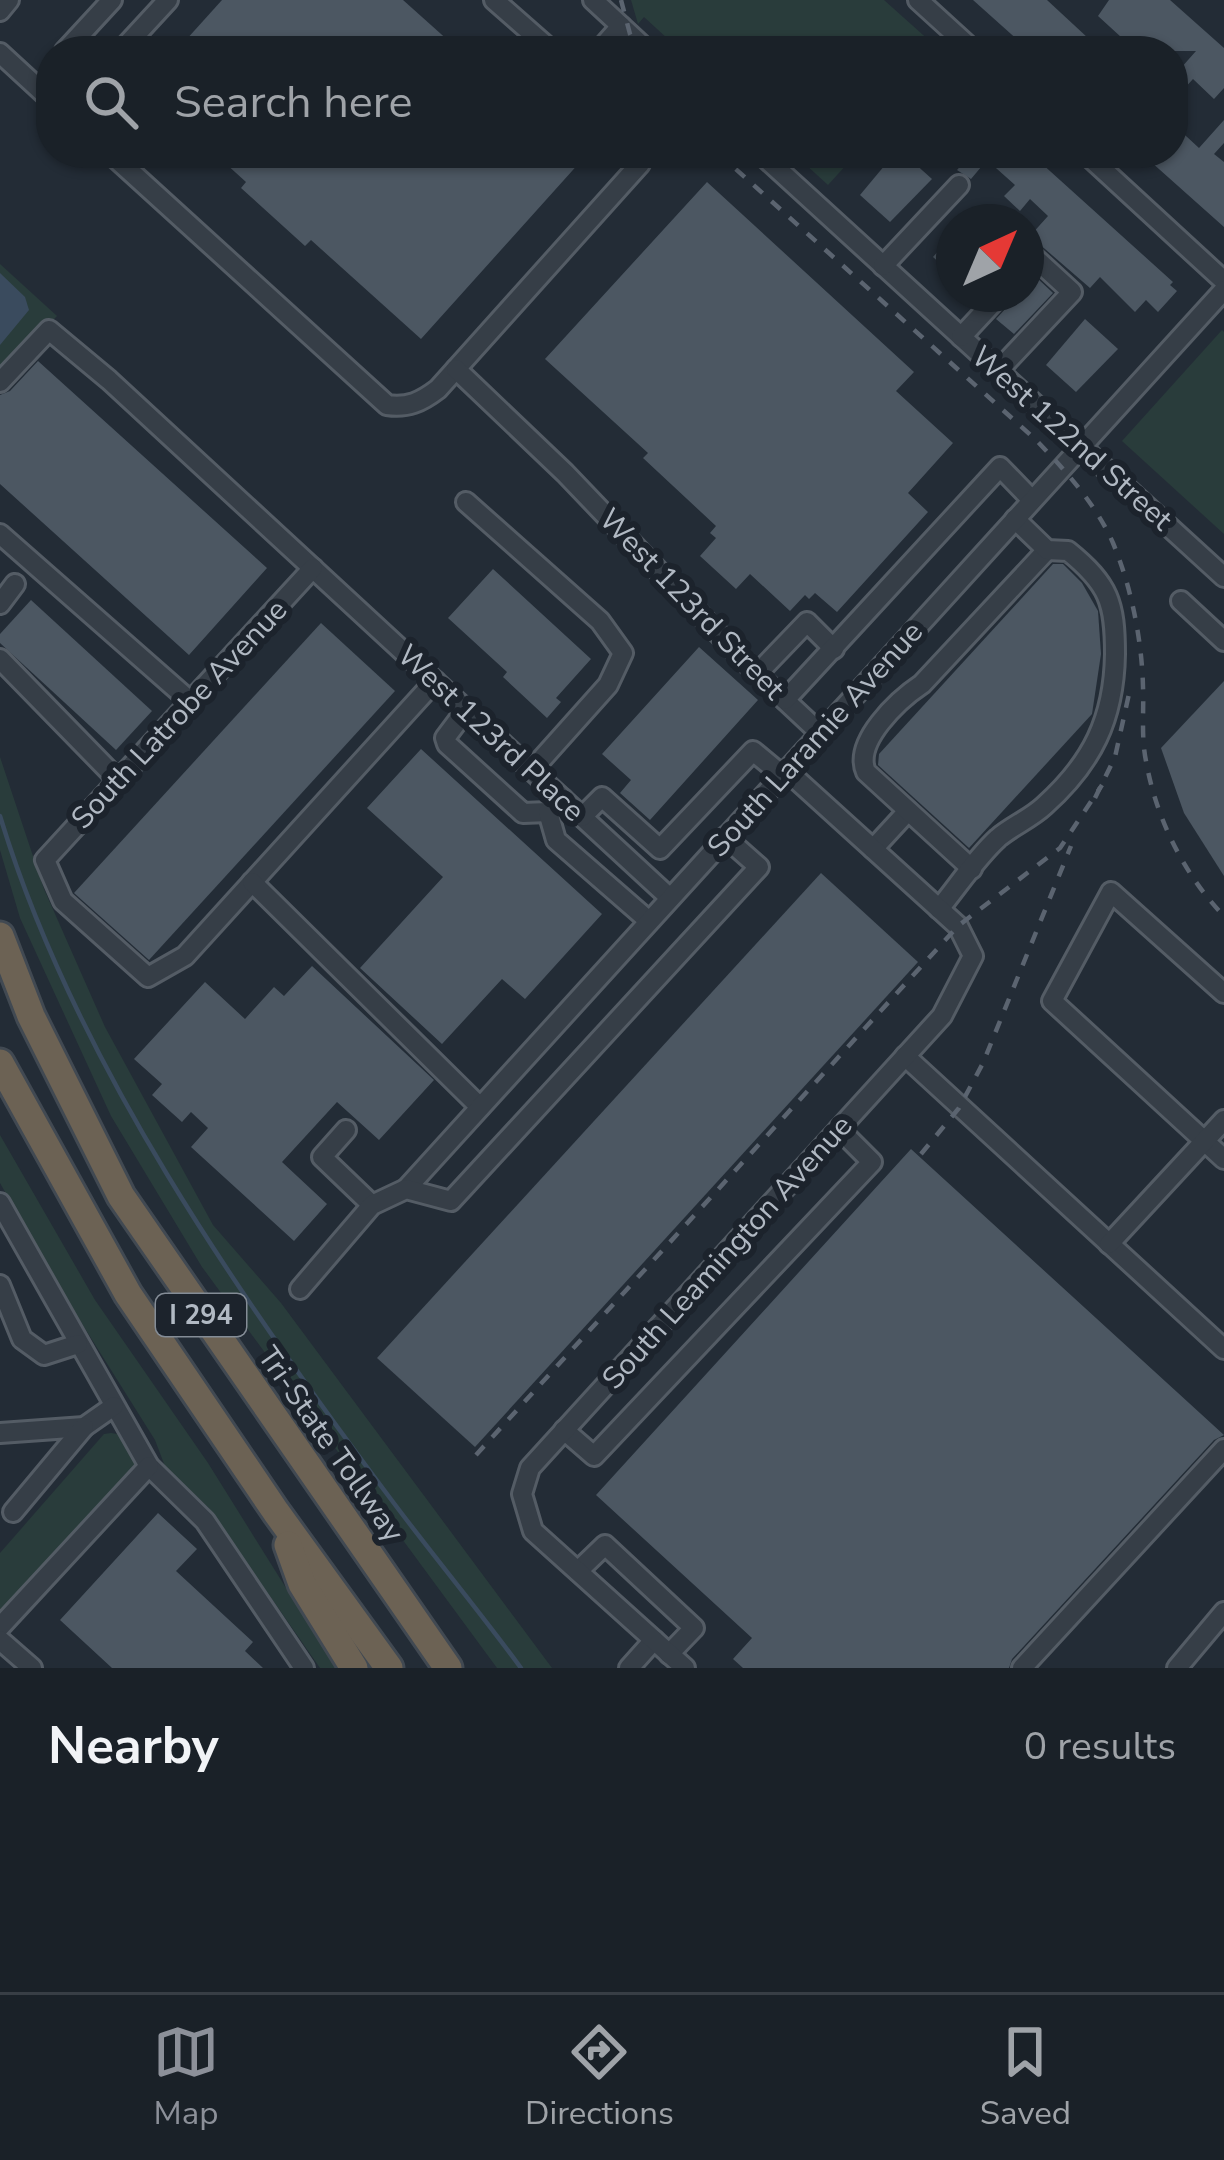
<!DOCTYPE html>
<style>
body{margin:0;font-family:"Nunito Sans",sans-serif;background:#232930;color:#f1f3f6}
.compass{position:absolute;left:936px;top:204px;width:108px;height:108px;border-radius:50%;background:#1a2128;box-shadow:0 3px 9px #0004;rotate:44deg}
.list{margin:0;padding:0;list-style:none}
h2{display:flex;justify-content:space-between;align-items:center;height:156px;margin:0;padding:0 48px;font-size:51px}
h2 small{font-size:39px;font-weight:400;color:#9fa3a8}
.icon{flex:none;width:66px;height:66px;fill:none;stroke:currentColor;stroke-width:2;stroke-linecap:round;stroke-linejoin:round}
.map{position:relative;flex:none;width:1224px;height:1668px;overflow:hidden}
.search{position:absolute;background:#1a2128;box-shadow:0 3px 9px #0004;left:36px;right:36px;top:36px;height:132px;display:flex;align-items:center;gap:30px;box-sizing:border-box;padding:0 42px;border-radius:48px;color:#9fa3a8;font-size:45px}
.sheet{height:324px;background:#1a2128}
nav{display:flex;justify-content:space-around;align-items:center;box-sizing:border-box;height:168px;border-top:3px solid #383e45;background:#1a2128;font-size:33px;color:#9fa3a8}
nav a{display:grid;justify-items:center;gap:6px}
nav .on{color:#8c9099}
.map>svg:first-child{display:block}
.green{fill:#293c3b}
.water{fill:#3a4b5e}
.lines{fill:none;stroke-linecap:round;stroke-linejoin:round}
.stream{stroke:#3a4b5e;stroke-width:4.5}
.building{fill:#4c5762}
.minor-casing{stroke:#545c65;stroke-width:24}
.highway-casing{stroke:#414952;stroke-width:33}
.minor{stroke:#363e47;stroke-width:18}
.highway{stroke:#6c6254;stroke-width:27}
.rail{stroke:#5b6470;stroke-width:4.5;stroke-dasharray:12 12;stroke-linecap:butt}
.labels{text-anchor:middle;stroke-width:12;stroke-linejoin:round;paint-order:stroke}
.shield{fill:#1c232c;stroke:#848c96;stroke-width:3}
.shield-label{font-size:27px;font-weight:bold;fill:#b1b9c3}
.street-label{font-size:30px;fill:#b1b9c3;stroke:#1c232c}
</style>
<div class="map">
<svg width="1224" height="1668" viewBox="0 0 1224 1668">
<rect width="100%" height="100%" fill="#232c36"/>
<g class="green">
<path d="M 631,0 L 884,0 L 941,51 L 681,51 L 644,17 L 638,24 Z"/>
<path d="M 793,153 L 857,153 L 828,185 Z"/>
<path d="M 0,264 L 57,316 L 0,375 Z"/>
<path d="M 1222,330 L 1224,332 L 1224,534 L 1122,441 Z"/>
<path d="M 0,757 L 44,889 L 105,1027 L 213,1225 L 281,1303 L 552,1668 L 497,1668 L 202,1267 L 111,1116 L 20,918 L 0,850 Z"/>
<path d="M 0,1135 L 95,1300 L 208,1463 L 336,1668 L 320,1668 L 208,1507 L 166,1469 L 155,1440 L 57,1284 L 0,1183 Z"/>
<path d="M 111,1433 L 122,1435 L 135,1456 L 136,1467 L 0,1616 L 0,1553 L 104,1434 Z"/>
</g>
<path class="water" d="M 0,273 L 25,297 L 29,310 L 0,345 Z"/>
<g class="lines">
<path class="stream" d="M 0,816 C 74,1060 241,1300 393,1502 C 435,1558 480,1612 521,1668"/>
</g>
<g class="building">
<path d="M 222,0 L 403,0 L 460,51 L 176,51 Z"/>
<path d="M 973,0 L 1047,0 L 1088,38 L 1077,51 L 1030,51 Z"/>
<path d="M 1109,0 L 1170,0 L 1224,48 L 1224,88 L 1214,99 L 1193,79 L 1182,91 L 1173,83 L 1173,77 L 1196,51 L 1108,51 L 1121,37 L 1098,16 Z"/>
<path d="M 1224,120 L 1224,143 L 1214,154 L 1224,162 L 1224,227 L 1141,153 L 1173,153 L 1173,124 L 1199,148 Z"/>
<path d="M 214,153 L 573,153 L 581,161 L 421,339 L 311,240 L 305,246 L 241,188 L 246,182 Z"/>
<path d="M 895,153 L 903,153 L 932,179 L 890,222 L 860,195 Z"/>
<path d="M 972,153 L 1030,153 L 1173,282 L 1170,285 L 1177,291 L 1158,312 L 1146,300 L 1135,312 L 1100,277 L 1090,288 L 1030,236 L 1048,216 L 1030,199 L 1020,211 L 1004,196 L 1015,185 L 987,160 L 971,179 L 957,170 Z"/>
<path d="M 707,182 L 914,372 L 896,391 L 953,443 L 908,493 L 928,512 L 837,612 L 815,593 L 809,599 L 805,595 L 790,611 L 750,574 L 736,589 L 700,556 L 716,538 L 710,533 L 716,526 L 643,458 L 648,453 L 545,359 Z"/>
<path d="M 954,233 L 954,276 L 933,257 Z"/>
<path d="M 1036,277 L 1053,293 L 1014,334 L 996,319 L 1019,294 L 1026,294 L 1026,286 Z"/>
<path d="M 1085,319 L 1118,349 L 1076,392 L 1046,365 Z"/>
<path d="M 38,361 L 267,568 L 189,655 L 0,484 L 0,395 L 10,391 Z"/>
<path d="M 1053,564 L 1063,564 L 1082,583 L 1098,611 L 1101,654 L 1092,714 L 969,848 L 878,765 L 879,754 Z"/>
<path d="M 493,569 L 591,659 L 556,698 L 561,702 L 547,718 L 503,677 L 507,672 L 448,618 Z"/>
<path d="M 31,600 L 152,711 L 116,750 L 0,643 L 0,634 Z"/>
<path d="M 321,623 L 395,691 L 149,960 L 74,893 Z"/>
<path d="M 699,647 L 758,700 L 650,820 L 620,793 L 631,780 L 602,754 Z"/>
<path d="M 1224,681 L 1224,876 L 1184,813 L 1161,748 Z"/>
<path d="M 421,749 L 602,914 L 525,999 L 502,979 L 442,1044 L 360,968 L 443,877 L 367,808 Z"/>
<path d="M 821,873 L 918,962 L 475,1447 L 377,1358 Z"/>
<path d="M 312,966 L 434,1080 L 379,1140 L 337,1102 L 282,1162 L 327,1204 L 294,1241 L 191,1147 L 208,1128 L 191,1112 L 182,1122 L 152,1095 L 162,1084 L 134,1059 L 205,982 L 245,1019 L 274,987 L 284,996 Z"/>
<path d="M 911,1149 L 1224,1435 L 1214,1440 L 1012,1659 L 1009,1668 L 743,1668 L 733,1659 L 752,1638 L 596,1495 Z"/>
<path d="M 158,1513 L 197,1549 L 176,1571 L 253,1642 L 245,1651 L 263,1668 L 112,1668 L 60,1620 Z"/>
</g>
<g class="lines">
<g class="minor-casing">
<g id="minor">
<path d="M 494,0 L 552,51"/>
<path d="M 593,0 L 648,51"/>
<path d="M 918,0 L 974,51"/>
<path d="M 0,11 L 9,0"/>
<path d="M 65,51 L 112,0"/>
<path d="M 121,51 L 168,0"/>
<path d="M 599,51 L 621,26"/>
<path d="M 0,53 L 51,100"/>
<path d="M 110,153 L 387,405 C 408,408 421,402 438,389 L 640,164 L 644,153"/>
<path d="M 760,153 L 1224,577"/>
<path d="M 1085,153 L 1224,281"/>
<path d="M 883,266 L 959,185"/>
<path d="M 961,337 L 1001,294"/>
<path d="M 456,369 L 565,473 L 757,674 L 820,733"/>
<path d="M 998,371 L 1072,292 L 1035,258 L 1026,268"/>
<path d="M 0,382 L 49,330 L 109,380 L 670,898"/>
<path d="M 466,502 L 600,621 L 623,653 L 608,685 L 532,770"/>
<path d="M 0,534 L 190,701"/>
<path d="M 313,568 L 45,860 L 63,901 L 148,977 L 185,956 L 435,681"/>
<path d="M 1181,601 L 1224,641"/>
<path d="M 0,604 L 15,584"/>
<path d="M 0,659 L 118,780"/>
<path d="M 757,674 L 807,622 L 834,649"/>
<path d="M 785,700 L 1000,467 L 1032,500"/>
<path d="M 466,710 L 445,738 L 447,744 L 523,813 L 548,812"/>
<path d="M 563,799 L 548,812 L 556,840 L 649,921"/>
<path d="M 582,817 L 602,797 L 660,849 L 753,751 L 782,775"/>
<path d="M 873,849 L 908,811"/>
<path d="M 972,869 L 866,772 C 853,742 898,700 922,684 L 1047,550"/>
<path d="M 252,882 L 480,1107"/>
<path d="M 939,909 C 958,886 976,858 998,838 C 1012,826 1030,819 1044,806 C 1092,763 1114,719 1115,654 C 1115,603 1109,584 1068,551 L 1047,550 L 1015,519"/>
<path d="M 1224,993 L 1111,892 L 1052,1001 L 1224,1159"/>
<path d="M 905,1056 L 1224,1349"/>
<path d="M 346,1130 L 322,1157 L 372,1205"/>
<path d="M 406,1189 L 1224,290"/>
<path d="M 0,1203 L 149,1466 L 205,1521 L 304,1668"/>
<path d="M 1109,1244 L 1224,1120"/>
<path d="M 0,1285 L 22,1339 L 44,1355 L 78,1344"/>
<path d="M 300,1289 L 372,1205 L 406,1189 L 451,1201 L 759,867 L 725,837"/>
<path d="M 564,1430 L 594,1456 L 872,1162 L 839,1129"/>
<path d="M 0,1433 L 84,1427 L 114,1406"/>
<path d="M 13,1512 L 84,1427"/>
<path d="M 578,1571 L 605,1545 L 694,1628 L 669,1654"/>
<path d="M 0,1627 L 149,1466"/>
<path d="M 0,1640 L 32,1668"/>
<path d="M 629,1668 L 654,1640"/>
<path d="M 685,1668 L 533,1531 L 522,1494 L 530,1468 L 942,1016 L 973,956 L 958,926 L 786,770"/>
<path d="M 1022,1668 L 1224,1449"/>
<path d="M 1177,1668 L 1224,1612"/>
</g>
</g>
<g class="highway-casing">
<g id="highway">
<path d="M 0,936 L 31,1016 L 121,1196 L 448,1668"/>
<path d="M 0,1063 L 128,1294 L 276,1512 L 389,1668"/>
<path d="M 288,1545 L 302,1584 L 354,1668"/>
</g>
</g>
<use href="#minor" class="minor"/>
<use href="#highway" class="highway"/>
<g class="rail">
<path d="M 621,0 L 630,34 L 639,51"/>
<path d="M 718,153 L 1035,439 C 1064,469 1096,504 1113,543 C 1131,586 1142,640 1143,687 C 1144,711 1141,737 1146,761 C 1156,818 1184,875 1224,916"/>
<path d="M 1095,798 L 1115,757 L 1131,685"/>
<path d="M 921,1154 L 959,1108 L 983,1063 L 1071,846"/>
<path d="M 476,1455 L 958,926 L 1060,848 L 1102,785"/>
</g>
</g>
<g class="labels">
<rect class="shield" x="156" y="1294" width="90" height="42" rx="9"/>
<g class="shield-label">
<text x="201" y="1324">I 294</text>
</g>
<g class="street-label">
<text transform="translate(1072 438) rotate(42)" y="10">West 122nd Street</text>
<text transform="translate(692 604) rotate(46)" y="10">West 123rd Street</text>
<text transform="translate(179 714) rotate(-47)" y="10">South Latrobe Avenue</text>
<text transform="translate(491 733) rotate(43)" y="10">West 123rd Place</text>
<text transform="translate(815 739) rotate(-48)" y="10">South Laramie Avenue</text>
<text transform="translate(727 1252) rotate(-48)" y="10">South Leamington Avenue</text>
<text transform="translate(331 1444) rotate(55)" y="10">Tri-State Tollway</text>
</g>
</g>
</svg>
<svg class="compass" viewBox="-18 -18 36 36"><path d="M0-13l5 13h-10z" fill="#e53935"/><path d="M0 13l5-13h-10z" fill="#9fa3a8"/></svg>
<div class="search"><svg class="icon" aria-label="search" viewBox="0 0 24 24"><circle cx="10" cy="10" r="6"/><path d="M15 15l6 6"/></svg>Search here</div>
</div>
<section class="sheet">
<h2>Nearby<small>0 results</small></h2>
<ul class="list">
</ul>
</section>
<nav>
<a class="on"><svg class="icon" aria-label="map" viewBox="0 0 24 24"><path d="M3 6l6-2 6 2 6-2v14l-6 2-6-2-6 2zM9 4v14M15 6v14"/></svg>Map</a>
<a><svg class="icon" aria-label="directions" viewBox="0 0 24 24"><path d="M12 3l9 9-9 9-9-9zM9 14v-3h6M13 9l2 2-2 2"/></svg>Directions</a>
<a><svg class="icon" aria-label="saved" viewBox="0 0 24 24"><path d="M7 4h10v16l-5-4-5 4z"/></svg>Saved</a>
</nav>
